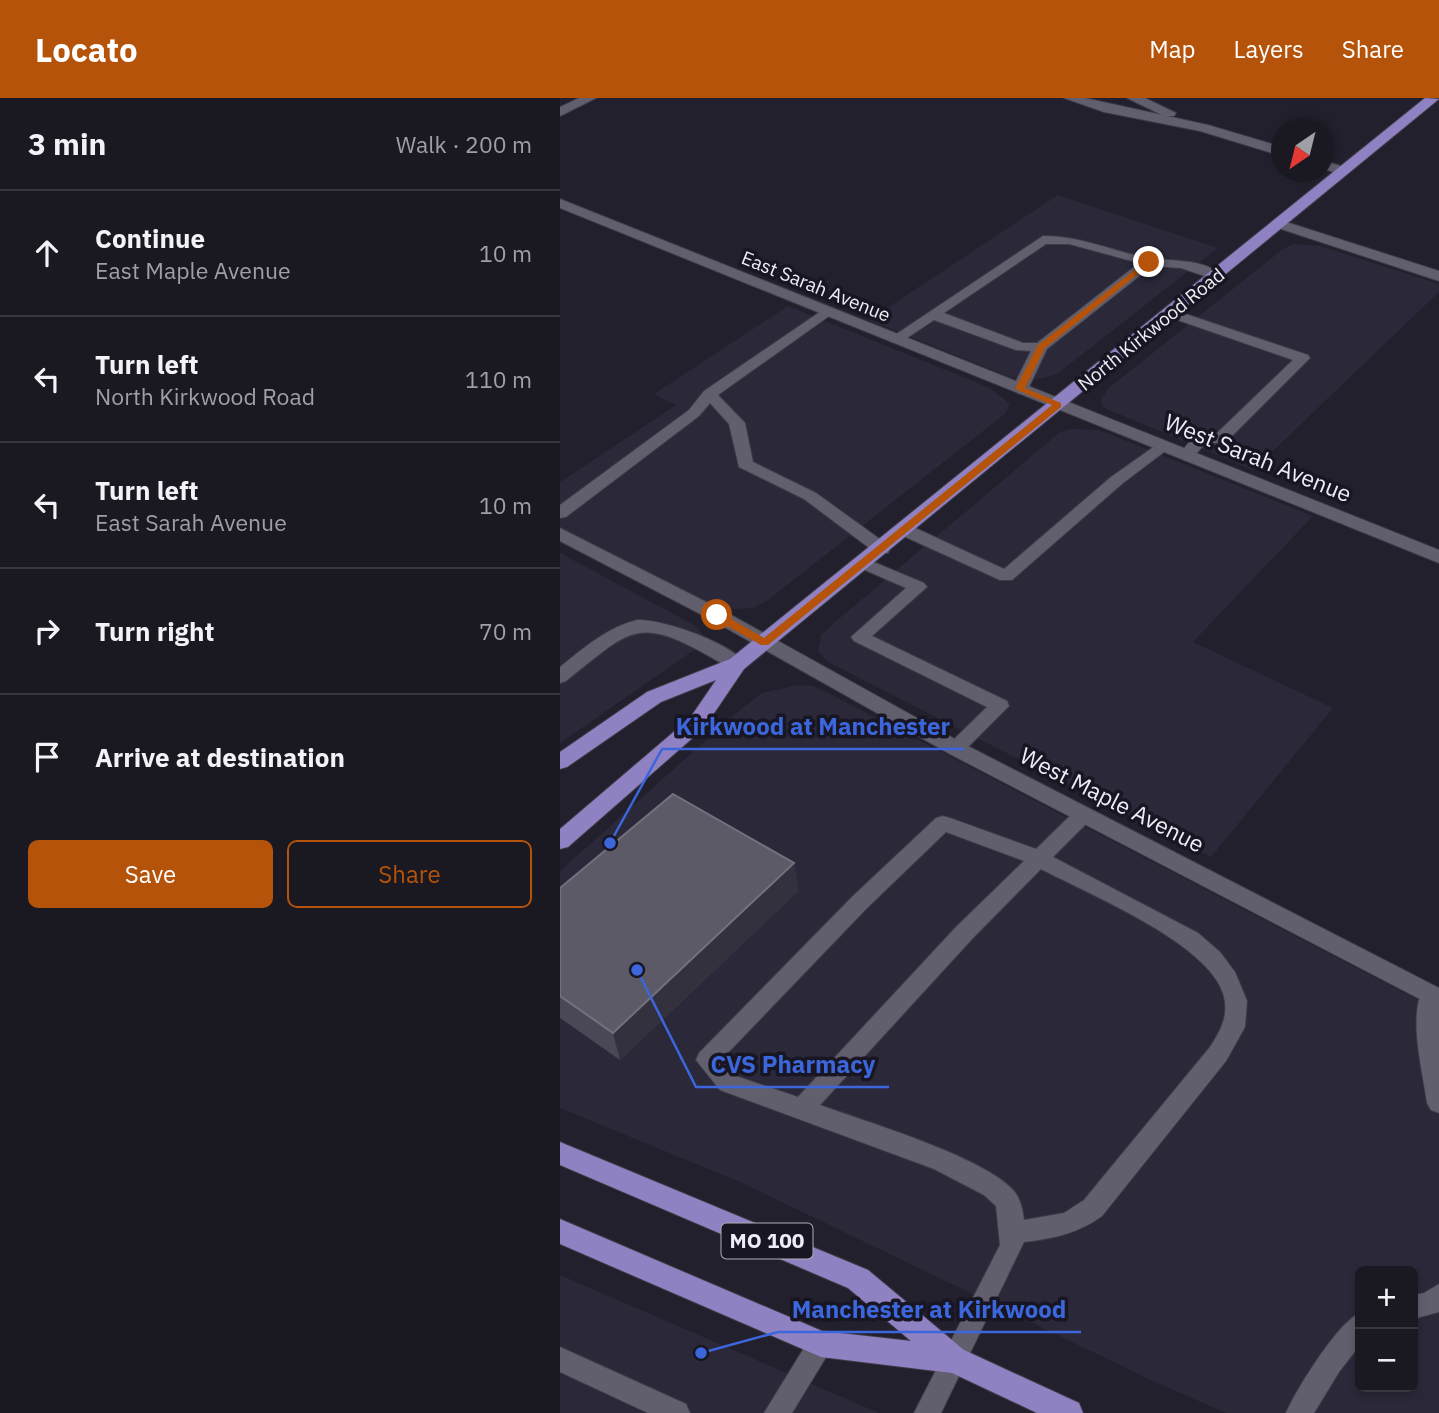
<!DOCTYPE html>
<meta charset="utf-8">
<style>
body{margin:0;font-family:"IBM Plex Sans",sans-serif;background:#23212a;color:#f1f3f6}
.controls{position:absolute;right:21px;bottom:21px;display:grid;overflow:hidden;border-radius:10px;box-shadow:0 4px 10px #0003}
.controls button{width:63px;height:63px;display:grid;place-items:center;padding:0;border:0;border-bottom:2px solid #38373f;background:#1a1821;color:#f1f3f6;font:35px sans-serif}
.compass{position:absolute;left:711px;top:21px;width:63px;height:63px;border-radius:50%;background:#1a1821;box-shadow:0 4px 10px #0003;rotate:215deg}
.stop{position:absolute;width:21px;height:21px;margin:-16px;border:5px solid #b45309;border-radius:50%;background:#fff}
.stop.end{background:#b45309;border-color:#fff;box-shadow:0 2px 7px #0008}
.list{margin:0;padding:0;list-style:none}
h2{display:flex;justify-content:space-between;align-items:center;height:91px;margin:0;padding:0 28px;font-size:30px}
h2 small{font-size:23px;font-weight:400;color:#9fa0a5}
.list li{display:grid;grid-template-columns:46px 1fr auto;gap:21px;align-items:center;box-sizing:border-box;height:126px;padding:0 28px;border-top:2px solid #38373f}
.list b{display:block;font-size:26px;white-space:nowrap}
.list p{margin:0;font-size:23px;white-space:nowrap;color:#9fa0a5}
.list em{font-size:23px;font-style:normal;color:#9fa0a5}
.actions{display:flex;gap:14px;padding:21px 28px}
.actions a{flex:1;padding:16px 0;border:2px solid #b45309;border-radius:10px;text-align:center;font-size:24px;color:#b45309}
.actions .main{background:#b45309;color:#fff}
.icon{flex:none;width:38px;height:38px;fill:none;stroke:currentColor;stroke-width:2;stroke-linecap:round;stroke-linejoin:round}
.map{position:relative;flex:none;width:879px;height:1315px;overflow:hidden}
header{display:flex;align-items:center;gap:42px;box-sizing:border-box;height:98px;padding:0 35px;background:#b45309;color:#fff}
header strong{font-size:33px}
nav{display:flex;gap:38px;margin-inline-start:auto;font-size:24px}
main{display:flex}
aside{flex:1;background:#1a1821}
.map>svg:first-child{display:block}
.built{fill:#2b283a;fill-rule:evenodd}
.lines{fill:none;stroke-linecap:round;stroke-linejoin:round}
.lane-casing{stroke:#3e3b46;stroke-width:2}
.street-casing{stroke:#3e3b46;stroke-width:2}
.primary-casing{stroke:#3e3b46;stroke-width:2}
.lane{fill:#615f6e;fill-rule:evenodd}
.street{fill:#615f6e;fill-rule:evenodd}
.primary{fill:#9081c3;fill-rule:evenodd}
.wall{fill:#4a4856}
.shaded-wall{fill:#33313e}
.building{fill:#5c5a67;stroke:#73717d;stroke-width:2}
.route{fill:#b45309}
.labels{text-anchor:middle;stroke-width:7;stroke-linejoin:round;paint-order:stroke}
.far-street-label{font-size:19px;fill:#eeedf5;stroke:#191623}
.shield{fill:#191623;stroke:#aeacb6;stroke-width:2}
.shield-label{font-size:21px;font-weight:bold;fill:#eeedf5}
.street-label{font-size:23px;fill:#eeedf5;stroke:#191623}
.leader{fill:none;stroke:#3c66dc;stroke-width:2.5}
.callout-dot{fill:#3c66dc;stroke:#191623;stroke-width:2.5}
.callout-label{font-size:24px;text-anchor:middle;font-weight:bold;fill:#3c66dc;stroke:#191623;stroke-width:7;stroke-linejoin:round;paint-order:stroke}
</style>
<header>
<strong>Locato</strong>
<nav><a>Map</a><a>Layers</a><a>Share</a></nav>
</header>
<main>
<aside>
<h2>3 min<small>Walk · 200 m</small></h2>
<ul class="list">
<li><svg class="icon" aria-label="ahead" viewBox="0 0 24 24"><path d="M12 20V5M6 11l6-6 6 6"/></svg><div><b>Continue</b><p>East Maple Avenue</p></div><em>10 m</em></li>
<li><svg class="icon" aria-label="left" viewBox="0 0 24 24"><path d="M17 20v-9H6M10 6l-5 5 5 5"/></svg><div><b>Turn left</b><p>North Kirkwood Road</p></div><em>110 m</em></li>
<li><svg class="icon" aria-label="left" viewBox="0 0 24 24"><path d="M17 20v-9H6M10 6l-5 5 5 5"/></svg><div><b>Turn left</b><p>East Sarah Avenue</p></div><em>10 m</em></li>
<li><svg class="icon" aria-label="right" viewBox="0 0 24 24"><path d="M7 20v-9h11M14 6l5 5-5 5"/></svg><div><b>Turn right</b></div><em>70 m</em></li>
<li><svg class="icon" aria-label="arrive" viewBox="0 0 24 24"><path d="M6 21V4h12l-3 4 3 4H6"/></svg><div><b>Arrive at destination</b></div></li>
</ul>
<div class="actions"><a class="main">Save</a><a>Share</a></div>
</aside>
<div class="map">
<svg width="879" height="1315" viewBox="0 0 879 1315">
<rect width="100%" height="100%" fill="#22202c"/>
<g class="built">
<path d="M 498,97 L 658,150 L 497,276 L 484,280 L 470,282 L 451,279 L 309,222 Z"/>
<path d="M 733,146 L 760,148 L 879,186 L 879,194 L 693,372 L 542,309 L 541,301 L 549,290 L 723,151 Z"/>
<path d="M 228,208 L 430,290 L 450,306 L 446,315 L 208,502 L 193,510 L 174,511 L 153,507 L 0,429 L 0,384 L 116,307 L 94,296 Z"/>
<path d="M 510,331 L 539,332 L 753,418 L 633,544 L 773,610 L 651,759 L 268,564 L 258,553 L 261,537 L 274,525 L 500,334 Z"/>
<path d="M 0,455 L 134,527 L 144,538 L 137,550 L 0,645 Z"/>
<path d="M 237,587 L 253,588 L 272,597 L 879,913 L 879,1315 L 666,1315 L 595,1284 L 180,1084 L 0,1010 L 0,773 L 181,611 L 202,595 ZM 800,1173 L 853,1173 L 853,1289 L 800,1289 Z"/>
<path d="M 0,1177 L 319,1315 L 0,1315 Z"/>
</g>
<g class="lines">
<g class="lane-casing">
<g id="lane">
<path d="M 483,138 C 524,138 552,154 590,160 C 614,164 644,160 663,178 L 656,182 L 621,170 L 592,168 L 487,251 L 468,291 L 460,296 L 452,291 L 471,253 L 456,252 L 374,222 L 341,244 L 331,244 L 329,241 ZM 486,146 L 509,146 L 579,165 L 477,245 L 463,245 L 384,215 Z"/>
<path d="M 267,209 L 274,213 L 272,216 L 158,297 L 185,325 L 193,364 L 256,395 L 328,447 L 330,451 L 328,455 L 316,455 L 244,401 L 179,369 L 169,326 L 150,305 L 139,318 L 6,419 L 0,420 L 0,407 L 129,312 L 144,293 Z"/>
<path d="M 611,211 L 748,257 L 750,260 L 669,341 L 642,349 L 632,361 L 626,363 L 618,358 L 630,343 L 657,335 L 733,262 L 606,218 L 606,212 Z"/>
<path d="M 602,343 L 610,348 L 608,351 L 563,385 L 452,482 L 440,482 L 339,436 L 337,432 L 339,428 L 351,428 L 444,471 L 551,379 Z"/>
<path d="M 304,460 L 364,485 L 367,489 L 312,538 L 447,603 L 449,608 L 402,655 L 388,655 L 385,650 L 427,609 L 294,543 L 291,539 L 346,490 L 298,469 L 295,465 L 298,461 Z"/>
<path d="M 77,522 C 103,521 171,545 186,566 L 183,570 C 172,573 163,566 154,561 C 76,516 71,532 6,583 L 0,585 L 0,569 C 24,550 46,530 77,522 Z"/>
<path d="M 523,710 L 530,712 L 533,717 L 530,722 L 493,759 L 638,835 L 660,854 L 675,874 L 687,903 L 685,929 L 666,963 L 542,1118 C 519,1135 492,1141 464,1144 L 381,1315 L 354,1315 L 440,1147 L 436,1108 L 424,1097 L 374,1071 L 160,992 L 136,962 L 139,955 L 293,798 L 376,720 L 383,718 L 390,720 L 476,751 L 516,712 ZM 386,734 L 464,763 L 396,829 L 238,999 L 176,978 L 161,962 L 307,810 ZM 481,771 C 526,795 660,849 665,904 C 667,922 659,935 650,949 L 524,1102 L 504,1115 L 464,1122 C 463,1112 460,1099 453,1092 C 424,1059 304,1023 260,1007 L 412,841 Z"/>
<path d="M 871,888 L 879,891 L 879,1015 L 871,1012 L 867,1005 C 863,974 848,920 863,891 Z"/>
<path d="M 879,1186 L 879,1214 L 853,1221 L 853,1197 L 864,1195 Z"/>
<path d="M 800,1215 L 800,1247 L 779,1274 L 754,1315 L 726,1315 C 736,1292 778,1224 800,1215 Z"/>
<path d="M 261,1234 L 270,1237 L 274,1246 L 232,1315 L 204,1315 L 252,1237 Z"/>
<path d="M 0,1249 L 126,1306 L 130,1315 L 88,1315 L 0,1274 Z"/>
</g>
</g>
<g class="street-casing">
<g id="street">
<path d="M 19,0 L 36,0 L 0,18 L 0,9 Z"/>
<path d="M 504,0 L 525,0 L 648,27 L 722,49 L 722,58 L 640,33 L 544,14 Z"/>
<path d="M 567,0 L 585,0 L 616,15 L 614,18 L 604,18 Z"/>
<path d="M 764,63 L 788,70 L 790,73 L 783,77 L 764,71 Z"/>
<path d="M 0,101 L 879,452 L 879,465 L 0,110 Z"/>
<path d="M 720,122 L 879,173 L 879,183 L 715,129 L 713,126 L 715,123 Z"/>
<path d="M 0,430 L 164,513 L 402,645 L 879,890 L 879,911 L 388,655 L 150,521 L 0,443 Z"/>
</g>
</g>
<g class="primary-casing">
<g id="primary">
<path d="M 865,0 L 879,1 L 184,571 L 144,630 L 8,749 L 0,751 L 0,731 L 130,620 L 156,582 L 101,604 L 7,669 L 0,671 L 0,654 L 87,594 L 170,561 Z"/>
<path d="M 0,1044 L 308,1172 L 404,1252 L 519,1305 L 523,1315 L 477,1315 L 392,1275 L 261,1259 L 0,1146 L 0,1121 L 262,1233 L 351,1243 L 288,1190 L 0,1067 Z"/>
</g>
</g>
<use href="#lane" class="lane"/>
<use href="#street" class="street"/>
<use href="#primary" class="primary"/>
</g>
<path class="wall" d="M 234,765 L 238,793 L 60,962 L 0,920 L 0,790 Z"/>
<path class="shaded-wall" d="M 234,765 L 238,793 L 60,962 L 53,935 Z"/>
<path class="building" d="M 113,696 L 234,765 L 53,935 L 0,898 L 0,790 Z"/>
<path class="route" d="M 586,163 L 593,164 L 485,250 L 465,290 L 501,305 L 501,309 L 208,547 L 201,547 L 153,520 L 153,515 L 161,515 L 204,540 L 492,307 L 455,291 L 478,247 Z"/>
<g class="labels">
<g class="far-street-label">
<text transform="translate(256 188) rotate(22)" y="7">East Sarah Avenue</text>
<text transform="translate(591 231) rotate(-39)" y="7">North Kirkwood Road</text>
</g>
<rect class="shield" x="161.5" y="1125.5" width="91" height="35" rx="5"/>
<g class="shield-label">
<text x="207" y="1150">MO 100</text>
</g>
<g class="street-label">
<text transform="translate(698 360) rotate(22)" y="8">West Sarah Avenue</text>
<text transform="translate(552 702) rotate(27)" y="8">West Maple Avenue</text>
</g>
</g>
<path class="leader" d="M50 745L102 651H404M77 872L136 989H329M141 1255L218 1234H521"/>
<g class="callout-dot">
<circle cx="50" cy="745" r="7"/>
<circle cx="77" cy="872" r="7"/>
<circle cx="141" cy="1255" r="7"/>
</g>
<g class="callout-label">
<text x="253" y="637">Kirkwood at Manchester</text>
<text x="233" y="975">CVS Pharmacy</text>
<text x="369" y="1220">Manchester at Kirkwood</text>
</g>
</svg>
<div class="controls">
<button>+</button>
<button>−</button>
</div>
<svg class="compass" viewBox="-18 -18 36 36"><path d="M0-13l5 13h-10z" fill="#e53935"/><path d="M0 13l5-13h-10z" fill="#9fa0a5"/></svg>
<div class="stop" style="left:157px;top:517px"></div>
<div class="stop end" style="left:589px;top:164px"></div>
</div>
</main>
